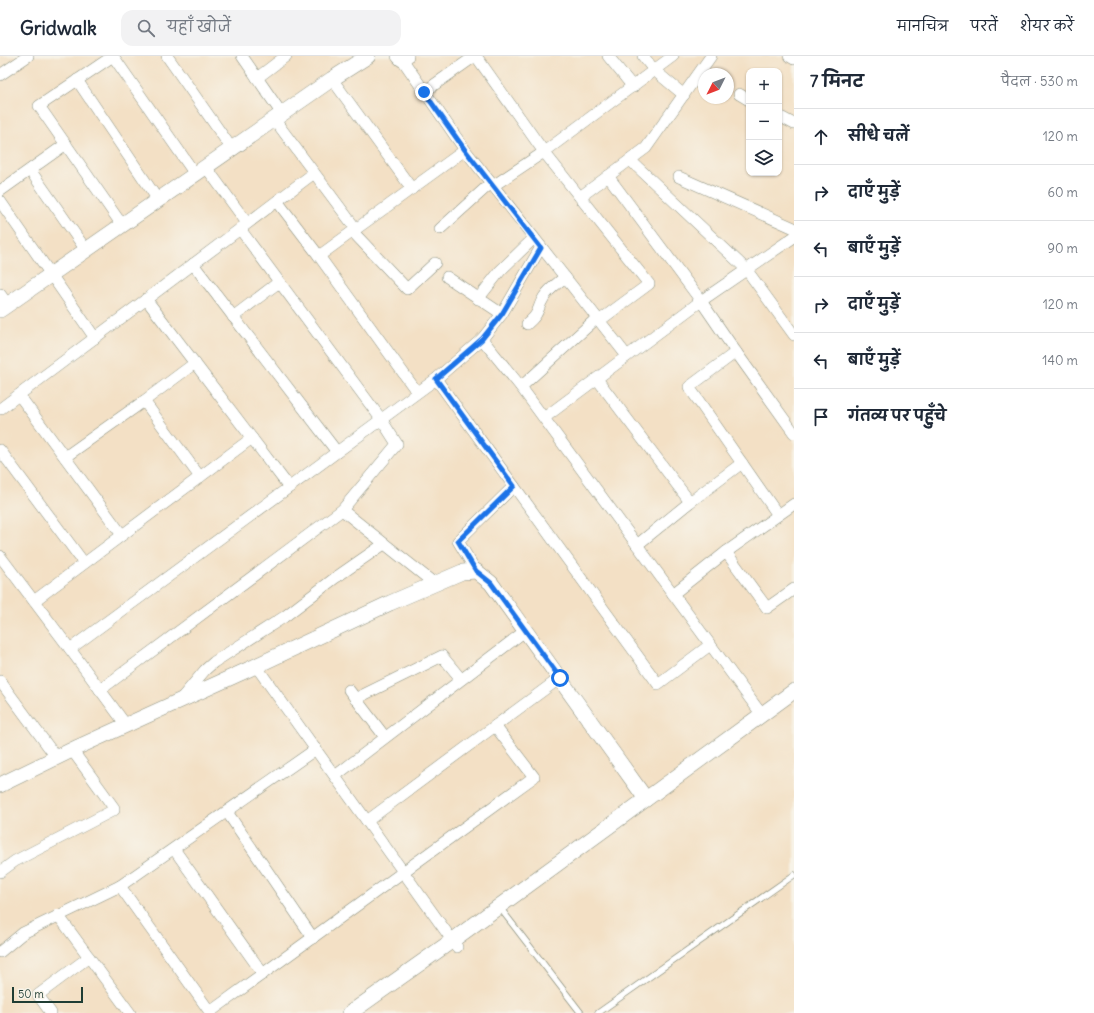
<!DOCTYPE html>
<html lang="hi">
<meta charset="utf-8">
<style>
body{margin:0;font-family:Delius,"Playpen Sans Deva",sans-serif;background:#f2f2f3;color:#1f2937}
.controls{position:absolute;right:12px;top:12px;display:grid;overflow:hidden;border-radius:8px;box-shadow:0 1px 3px #0004}
.controls button{width:36px;height:36px;display:grid;place-items:center;padding:0;border:0;border-bottom:1px solid #e0e1e3;background:#fff;color:#1f2937;font:20px sans-serif}
.compass{position:absolute;left:698px;top:12px;width:36px;height:36px;border-radius:50%;background:#fff;box-shadow:0 1px 3px #0004;rotate:228deg}
.scale{position:absolute;left:12px;bottom:10px;width:71px;box-sizing:border-box;padding-left:4px;border:2px solid #1f3d34;border-top:0;font-size:11px;line-height:14px;white-space:nowrap;color:#1f3d34;-webkit-text-stroke:3px #f7f3e8;paint-order:stroke}
.stop{position:absolute;width:12px;height:12px;margin:-9px;border:3px solid #1a73e8;border-radius:50%;background:#fff}
.stop.end{background:#1a73e8;border-color:#fff;box-shadow:0 1px 4px #0008}
.list{margin:0;padding:0;list-style:none}
h2{display:flex;justify-content:space-between;align-items:center;height:52px;margin:0;padding:0 16px;font-size:17px}
h2 small{font-size:13px;font-weight:400;color:#747a83}
.list li{display:grid;grid-template-columns:26px 1fr auto;gap:12px;align-items:center;box-sizing:border-box;height:56px;padding:0 16px;border-top:1px solid #e0e1e3}
.list b{display:block;font-size:15px;white-space:nowrap}
.list em{font-size:13px;font-style:normal;color:#747a83}
.icon{flex:none;width:22px;height:22px;fill:none;stroke:currentColor;stroke-width:2;stroke-linecap:round;stroke-linejoin:round}
.map{position:relative;flex:none;width:794px;height:957px;overflow:hidden}
header{display:flex;align-items:center;gap:24px;box-sizing:border-box;height:56px;padding:0 20px;background:#fff;border-bottom:1px solid #e0e1e3}
header strong{font-size:19px}
nav{display:flex;gap:22px;margin-inline-start:auto;font-size:14px}
.search{width:280px;height:36px;background:#f2f2f3;display:flex;align-items:center;gap:10px;box-sizing:border-box;padding:0 14px;border-radius:12px;color:#747a83;font-size:15px}
main{display:flex}
aside{flex:1;background:#fff}
.map>svg:first-child{display:block}
.lines{fill:none;stroke-linecap:round;stroke-linejoin:round}
.lane-casing{stroke:#898e7c;stroke-width:7}
.street-casing{stroke:#898e7c;stroke-width:12}
.secondary-casing{stroke:#898e7c;stroke-width:16}
.lane{stroke:#fff;stroke-width:5.5}
.street{stroke:#fff;stroke-width:11}
.secondary{stroke:#fff;stroke-width:15}
.route{stroke:#1a73e8;stroke-width:5}
</style>
<header>
<strong>Gridwalk</strong>
<div class="search"><svg class="icon" aria-label="search" viewBox="0 0 24 24"><circle cx="10" cy="10" r="6"/><path d="M15 15l6 6"/></svg>यहाँ खोजें</div>
<nav><a>मानचित्र</a><a>परतें</a><a>शेयर करें</a></nav>
</header>
<main>
<div class="map">
<svg width="794" height="957" viewBox="0 0 794 957">
<rect width="100%" height="100%" fill="#f7f3e8"/>
<filter id="ink" filterUnits="userSpaceOnUse"><feTurbulence type="fractalNoise" baseFrequency=".025" numOctaves="2"/><feDisplacementMap in="SourceGraphic" scale="8" xChannelSelector="R" yChannelSelector="G"/><feConvolveMatrix kernelMatrix="1 2 1 2 8 2 1 2 1" color-interpolation-filters="sRGB"/></filter>
<filter id="wash" filterUnits="userSpaceOnUse"><feTurbulence type="fractalNoise" baseFrequency=".012" numOctaves="4" result="noise"/><feDisplacementMap in="SourceGraphic" scale="16" xChannelSelector="R" yChannelSelector="G"/><feGaussianBlur stdDeviation="0.9" result="paint"/><feColorMatrix in="noise" values="0 0 0 0 0 0 0 0 0 0 0 0 0 0 0 0 0 1.4 0 .05"/><feComposite in="paint" operator="in"/></filter>
<g filter="url(#wash)">
<rect width="100%" height="100%" fill="#f3e0c5"/>
</g>
<g filter="url(#ink)">
<g class="lines">
<g class="lane-casing">
<g id="lane">
<path d="M 504,857 L 581,957"/>
<path d="M 598,957 L 794,819"/>
</g>
</g>
<g class="street-casing">
<g id="street">
<path d="M 113,0 L 39,50 L 122,169"/>
<path d="M 113,0 L 195,118"/>
<path d="M 167,0 L 232,93"/>
<path d="M 242,0 L 282,58"/>
<path d="M 476,0 L 544,96 L 649,228 L 599,265"/>
<path d="M 608,0 L 633,31"/>
<path d="M 643,0 L 654,14 L 684,39"/>
<path d="M 789,0 L 794,3"/>
<path d="M 0,19 L 28,0"/>
<path d="M 257,22 L 286,0"/>
<path d="M 332,23 L 412,133"/>
<path d="M 77,24 L 158,144"/>
<path d="M 424,36 L 475,0"/>
<path d="M 739,38 L 749,44"/>
<path d="M 779,60 L 794,68"/>
<path d="M 274,63 L 356,173 L 319,200 L 417,336"/>
<path d="M 465,94 L 627,300 L 544,362"/>
<path d="M 630,104 L 746,213 L 794,279"/>
<path d="M 206,111 L 247,167"/>
<path d="M 30,114 L 86,194"/>
<path d="M 608,120 L 701,245 L 736,296 L 794,377"/>
<path d="M 679,121 L 794,172"/>
<path d="M 493,130 L 544,96 L 673,0"/>
<path d="M 0,135 L 66,88"/>
<path d="M 580,141 L 646,92 L 711,0"/>
<path d="M 0,145 L 95,282"/>
<path d="M 277,145 L 319,200"/>
<path d="M 240,173 L 314,117"/>
<path d="M 356,173 L 465,94 L 402,3"/>
<path d="M 440,173 L 491,127"/>
<path d="M 353,176 L 407,233 L 435,207"/>
<path d="M 193,208 L 337,396"/>
<path d="M 447,221 L 502,258"/>
<path d="M 0,238 L 8,249"/>
<path d="M 146,243 L 289,431"/>
<path d="M 478,243 L 500,215 L 534,182"/>
<path d="M 233,261 L 279,226"/>
<path d="M 527,268 C 541,256 536,254 544,241 C 549,233 558,227 565,221"/>
<path d="M 482,283 L 502,258 L 541,191"/>
<path d="M 736,296 L 689,331 L 778,459"/>
<path d="M 627,300 L 701,245 L 794,181"/>
<path d="M 436,323 L 658,628 L 710,589"/>
<path d="M 597,323 L 690,446 L 742,407"/>
<path d="M 521,331 L 597,262"/>
<path d="M 19,339 L 122,479"/>
<path d="M 144,345 L 195,307"/>
<path d="M 0,353 L 240,173 L 381,363 L 397,388 L 342,454 L 435,528"/>
<path d="M 0,394 L 84,507"/>
<path d="M 65,401 L 144,345 L 200,421"/>
<path d="M 637,489 L 690,446"/>
<path d="M 726,496 L 794,448"/>
<path d="M 0,500 L 70,593"/>
<path d="M 476,515 L 458,485 L 514,430"/>
<path d="M 673,538 L 726,496 L 767,552 L 794,533"/>
<path d="M 34,545 L 252,382"/>
<path d="M 256,610 L 457,891"/>
<path d="M 0,625 L 56,701"/>
<path d="M 100,634 L 342,454"/>
<path d="M 349,634 L 385,681"/>
<path d="M 355,643 L 442,600 L 461,623"/>
<path d="M 180,644 L 205,614 L 214,606 L 284,561 L 335,522 L 384,488"/>
<path d="M 126,669 L 70,593 L 436,323 L 482,283 L 521,331 L 762,659"/>
<path d="M 335,720 L 525,575"/>
<path d="M 227,756 L 313,882"/>
<path d="M 367,765 L 495,670"/>
<path d="M 174,793 L 263,918"/>
<path d="M 0,816 L 15,805 L 114,754 L 114,752 L 72,694"/>
<path d="M 120,830 L 210,956 L 534,721 L 495,670 L 560,622"/>
<path d="M 58,859 L 130,957"/>
<path d="M 0,896 L 23,877 L 120,830 L 316,693"/>
<path d="M 51,957 L 38,939 L 89,901"/>
</g>
</g>
<g class="secondary-casing">
<g id="secondary">
<path d="M 399,0 L 402,3 L 406,0"/>
<path d="M 0,254 L 332,23 L 368,0"/>
<path d="M 0,729 L 78,691 L 245,615 L 390,547 L 462,516 L 476,515 L 491,527 L 646,743"/>
<path d="M 350,957 L 453,884 L 794,635"/>
</g>
</g>
<use href="#lane" class="lane"/>
<use href="#street" class="street"/>
<use href="#secondary" class="secondary"/>
</g>
</g>
<g class="lines" filter="url(#ink)">
<path class="route" d="M 424,36 L 465,94 L 541,192 L 502,258 L 482,283 L 436,323 L 514,430 L 458,485 L 476,515 L 491,527 L 560,622"/>
</g>
</svg>
<div class="controls">
<button>+</button>
<button>−</button>
<button><svg class="icon" aria-label="layers" viewBox="0 0 24 24"><path d="M12 4l9 5-9 5-9-5zM3 14l9 5 9-5"/></svg></button>
</div>
<svg class="compass" viewBox="-18 -18 36 36"><path d="M0-13l5 13h-10z" fill="#e53935"/><path d="M0 13l5-13h-10z" fill="#747a83"/></svg>
<div class="scale">50 m</div>
<div class="stop" style="left:560px;top:622px"></div>
<div class="stop end" style="left:424px;top:36px"></div>
</div>
<aside>
<h2>7 मिनट<small>पैदल · 530 m</small></h2>
<ul class="list">
<li><svg class="icon" aria-label="ahead" viewBox="0 0 24 24"><path d="M12 20V5M6 11l6-6 6 6"/></svg><div><b>सीधे चलें</b></div><em>120 m</em></li>
<li><svg class="icon" aria-label="right" viewBox="0 0 24 24"><path d="M7 20v-9h11M14 6l5 5-5 5"/></svg><div><b>दाएँ मुड़ें</b></div><em>60 m</em></li>
<li><svg class="icon" aria-label="left" viewBox="0 0 24 24"><path d="M17 20v-9H6M10 6l-5 5 5 5"/></svg><div><b>बाएँ मुड़ें</b></div><em>90 m</em></li>
<li><svg class="icon" aria-label="right" viewBox="0 0 24 24"><path d="M7 20v-9h11M14 6l5 5-5 5"/></svg><div><b>दाएँ मुड़ें</b></div><em>120 m</em></li>
<li><svg class="icon" aria-label="left" viewBox="0 0 24 24"><path d="M17 20v-9H6M10 6l-5 5 5 5"/></svg><div><b>बाएँ मुड़ें</b></div><em>140 m</em></li>
<li><svg class="icon" aria-label="arrive" viewBox="0 0 24 24"><path d="M6 21V4h12l-3 4 3 4H6"/></svg><div><b>गंतव्य पर पहुँचे</b></div></li>
</ul>
</aside>
</main>
